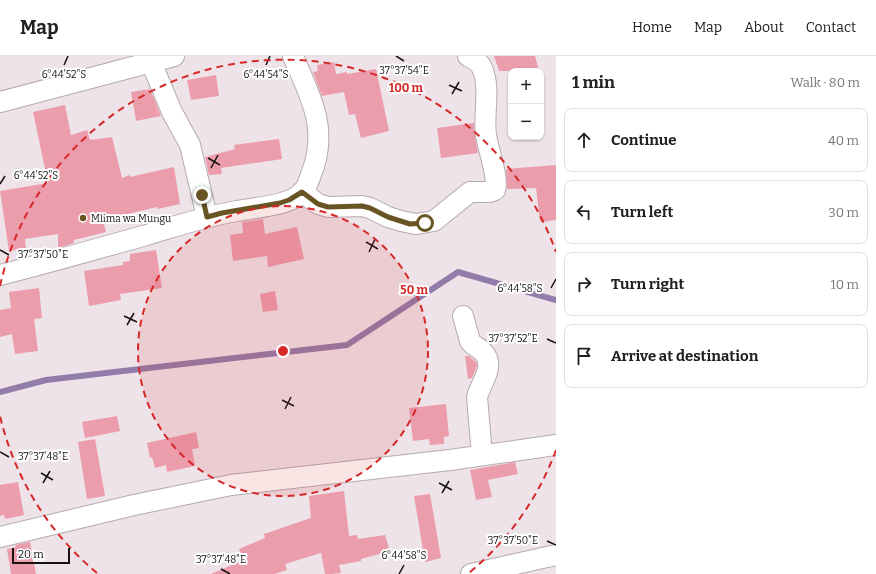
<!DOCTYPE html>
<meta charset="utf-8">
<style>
body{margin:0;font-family:Bitter,serif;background:#f6f6f6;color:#202124}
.controls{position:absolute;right:12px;top:12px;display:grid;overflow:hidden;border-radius:8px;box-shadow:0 1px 3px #0004}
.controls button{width:36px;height:36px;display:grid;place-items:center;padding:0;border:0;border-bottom:1px solid #e0e0e0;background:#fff;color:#202124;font:20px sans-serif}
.scale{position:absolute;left:12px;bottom:10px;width:58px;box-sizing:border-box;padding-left:4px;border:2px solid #151213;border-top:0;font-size:11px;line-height:14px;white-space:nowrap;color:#151213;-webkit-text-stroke:3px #fff;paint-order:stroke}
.stop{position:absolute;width:12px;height:12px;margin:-9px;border:3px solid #695423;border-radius:50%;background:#fff}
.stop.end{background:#695423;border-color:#fff;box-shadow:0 1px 4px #0008}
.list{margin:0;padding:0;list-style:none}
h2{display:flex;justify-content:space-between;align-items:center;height:52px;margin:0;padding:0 16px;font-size:17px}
h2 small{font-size:13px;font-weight:400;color:#757577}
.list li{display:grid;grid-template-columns:26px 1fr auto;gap:12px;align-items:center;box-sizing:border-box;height:64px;margin:0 8px 8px;padding:0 8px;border:1px solid #e0e0e0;border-radius:8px}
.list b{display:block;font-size:15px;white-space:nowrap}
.list em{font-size:13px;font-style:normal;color:#757577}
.icon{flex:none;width:22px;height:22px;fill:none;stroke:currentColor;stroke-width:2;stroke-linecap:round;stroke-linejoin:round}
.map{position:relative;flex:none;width:556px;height:518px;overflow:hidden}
header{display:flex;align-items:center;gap:24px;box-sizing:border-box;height:56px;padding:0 20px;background:#fff;border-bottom:1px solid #e0e0e0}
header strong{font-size:19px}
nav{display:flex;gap:22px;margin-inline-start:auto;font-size:14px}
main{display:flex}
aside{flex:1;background:#fff}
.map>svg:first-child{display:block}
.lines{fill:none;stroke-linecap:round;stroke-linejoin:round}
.stream{stroke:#947caa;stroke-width:6}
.building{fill:#ec9dac}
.minor-casing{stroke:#b5aaaf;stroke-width:22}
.minor{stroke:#fff;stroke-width:20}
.route{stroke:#695423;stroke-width:5}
.ticks{fill:none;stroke:#151213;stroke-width:1.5}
.ring{fill:none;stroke:#d62828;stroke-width:2;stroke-dasharray:7 5}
.poi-dot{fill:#695423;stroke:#fff;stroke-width:1.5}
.labels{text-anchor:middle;stroke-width:4;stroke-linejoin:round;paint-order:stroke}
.poi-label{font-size:10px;fill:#151213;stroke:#fff;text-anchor:start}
.ticks-label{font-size:10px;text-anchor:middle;fill:#151213;stroke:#fff;stroke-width:4;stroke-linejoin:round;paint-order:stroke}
.centre{fill:#d62828;stroke:#fff;stroke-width:2}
.ring-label{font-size:12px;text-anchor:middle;font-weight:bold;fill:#d62828;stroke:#fff;stroke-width:4;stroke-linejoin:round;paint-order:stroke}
</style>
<header>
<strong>Map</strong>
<nav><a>Home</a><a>Map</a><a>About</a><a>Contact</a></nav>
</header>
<main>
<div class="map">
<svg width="556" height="518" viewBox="0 0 556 518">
<rect width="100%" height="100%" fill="#eee3e8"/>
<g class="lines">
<path class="stream" d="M 0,336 L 46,324 L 347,289 L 458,216 L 556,244"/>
</g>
<g class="building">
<path d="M 494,0 L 535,0 L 539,15 L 499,15 Z"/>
<path d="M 334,6 L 336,18 L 347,16 L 347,18 L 376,13 L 389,75 L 361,82 L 355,58 L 349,59 L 344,36 L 322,40 L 313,16 L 318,15 L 317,9 Z"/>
<path d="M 216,19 L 219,40 L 191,44 L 187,24 Z"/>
<path d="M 150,33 L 161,60 L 136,65 L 131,36 Z"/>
<path d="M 65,49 L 71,79 L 87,74 L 90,84 L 112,81 L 122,122 L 130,119 L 130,121 L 174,111 L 180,148 L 158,153 L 157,151 L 103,164 L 106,176 L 74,184 L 74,187 L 58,192 L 58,178 L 25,183 L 26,192 L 9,195 L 0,135 L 48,127 L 33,56 Z"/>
<path d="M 474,67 L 475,81 L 478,97 L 441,102 L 437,72 Z"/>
<path d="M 279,83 L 282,103 L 221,112 L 222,118 L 209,119 L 205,101 L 235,93 L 234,89 Z"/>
<path d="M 556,109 L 556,164 L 540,166 L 536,132 L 507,133 L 506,113 Z"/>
<path d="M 263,163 L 265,178 L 297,171 L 304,203 L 268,211 L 267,200 L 233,205 L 230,179 L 243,177 L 242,166 Z"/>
<path d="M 156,194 L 162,232 L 120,238 L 121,244 L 89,250 L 84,215 L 123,209 L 123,206 L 130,205 L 130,198 Z"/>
<path d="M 39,232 L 42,262 L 34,263 L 38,295 L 15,298 L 12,278 L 0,281 L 0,254 L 11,252 L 9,236 Z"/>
<path d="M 275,235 L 278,254 L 263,256 L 260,238 Z"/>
<path d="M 465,300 L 469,300 L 476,306 L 477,310 L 472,322 L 468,323 Z"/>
<path d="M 446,348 L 449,380 L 444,381 L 444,388 L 430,389 L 429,383 L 413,385 L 409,352 Z"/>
<path d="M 117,360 L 120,375 L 85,382 L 82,366 Z"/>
<path d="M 196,376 L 199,392 L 192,393 L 195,410 L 167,416 L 166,409 L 155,412 L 152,401 L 150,402 L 147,387 Z"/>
<path d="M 95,383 L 105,440 L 87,443 L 78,386 Z"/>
<path d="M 515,406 L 518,418 L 488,424 L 492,441 L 476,444 L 470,414 Z"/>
<path d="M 18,426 L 24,459 L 5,463 L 4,459 L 0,460 L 0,429 Z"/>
<path d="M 344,435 L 349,480 L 357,479 L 358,483 L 385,479 L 390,495 L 361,503 L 361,505 L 339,509 L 341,517 L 331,518 L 325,518 L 321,497 L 285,508 L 287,514 L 274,518 L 211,518 L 243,504 L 239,493 L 265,482 L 264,478 L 311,462 L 309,440 Z"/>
<path d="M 430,438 L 441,502 L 425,506 L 414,440 Z"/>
<path d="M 30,486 L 36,518 L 11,518 L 7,493 L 16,491 L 15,489 Z"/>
</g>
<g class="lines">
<g class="minor-casing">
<g id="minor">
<path d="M 151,6 L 172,56 L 190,89 L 207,161"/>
<path d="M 0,46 L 174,0"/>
<path d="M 302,136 L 318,148 L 328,151 L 362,150 L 370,152 L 388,161 L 401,165 L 416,168 L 434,165 L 470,136 L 490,136 L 495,134 C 499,123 488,93 486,79 C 483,58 491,32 482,12 C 480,6 473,3 468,0"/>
<path d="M 0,219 C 48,207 96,193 143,180 C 174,171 205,160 237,155 C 256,151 294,150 305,133 C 309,126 311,118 314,110 C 327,68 309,38 293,0"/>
<path d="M 463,260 L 470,285 C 473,290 478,291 482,295 C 497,309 481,326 477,341 L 482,399"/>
<path d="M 0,481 L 134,449 L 231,429 L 450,404 L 556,389"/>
<path d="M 471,518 L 556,499"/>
</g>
</g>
<use href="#minor" class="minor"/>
</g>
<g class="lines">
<path class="route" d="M 202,139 L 207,161 L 222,157 L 280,147 L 289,144 L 302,136 L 318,148 L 328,151 L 362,150 L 370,152 L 388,161 L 410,168 L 425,167"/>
</g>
<path class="ticks" d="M 396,0 L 404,5M 64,9 L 68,0M 266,9 L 270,0M 449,29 L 462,35M 452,38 L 459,26M 208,102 L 220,109M 211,112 L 218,99M 0,128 L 5,120M 366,186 L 378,193M 0,194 L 9,199M 369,196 L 375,183M 551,232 L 556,223M 124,260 L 137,266M 127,269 L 134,257M 547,283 L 556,287M 282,344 L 294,350M 285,353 L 291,341M 0,396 L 9,401M 41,417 L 53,424M 43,427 L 50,415M 439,427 L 452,434M 442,437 L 449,425M 547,485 L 556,489M 221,513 L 230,518M 399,518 L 404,509"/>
<circle cx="283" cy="295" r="145" fill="#d62828" fill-opacity=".12"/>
<g class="ring">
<circle cx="283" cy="295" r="145"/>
<path d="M556 394A290 290 0 0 1 469 517M97 517A290 290 0 0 1 0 360M0 230A290 290 0 0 1 556 196"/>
</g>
<circle class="poi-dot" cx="83" cy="162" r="4"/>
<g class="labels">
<g class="poi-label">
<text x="91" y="166">Mlima wa Mungu</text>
</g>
</g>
<g class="ticks-label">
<text x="404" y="18">37°37'54"E</text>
<text x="64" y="22">6°44'52"S</text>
<text x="266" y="22">6°44'54"S</text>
<text x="36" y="123">6°44'52"S</text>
<text x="43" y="202">37°37'50"E</text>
<text x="520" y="236">6°44'58"S</text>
<text x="513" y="286">37°37'52"E</text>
<text x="43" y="404">37°37'48"E</text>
<text x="513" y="488">37°37'50"E</text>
<text x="404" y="503">6°44'58"S</text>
<text x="221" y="507">37°37'48"E</text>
</g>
<circle cx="283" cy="295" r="6" class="centre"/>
<g class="ring-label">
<text x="406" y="36">100 m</text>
<text x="414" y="238">50 m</text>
</g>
</svg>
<div class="controls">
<button>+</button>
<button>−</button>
</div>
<div class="scale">20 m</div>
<div class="stop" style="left:425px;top:167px"></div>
<div class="stop end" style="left:202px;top:139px"></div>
</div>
<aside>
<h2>1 min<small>Walk · 80 m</small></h2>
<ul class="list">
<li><svg class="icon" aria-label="ahead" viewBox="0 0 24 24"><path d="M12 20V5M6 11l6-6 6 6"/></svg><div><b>Continue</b></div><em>40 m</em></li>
<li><svg class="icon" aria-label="left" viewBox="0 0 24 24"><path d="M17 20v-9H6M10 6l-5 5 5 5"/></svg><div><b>Turn left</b></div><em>30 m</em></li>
<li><svg class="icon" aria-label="right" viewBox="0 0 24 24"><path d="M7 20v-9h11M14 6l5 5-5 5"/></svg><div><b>Turn right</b></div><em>10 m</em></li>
<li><svg class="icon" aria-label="arrive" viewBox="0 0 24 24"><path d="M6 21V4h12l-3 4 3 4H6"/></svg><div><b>Arrive at destination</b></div></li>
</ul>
</aside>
</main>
